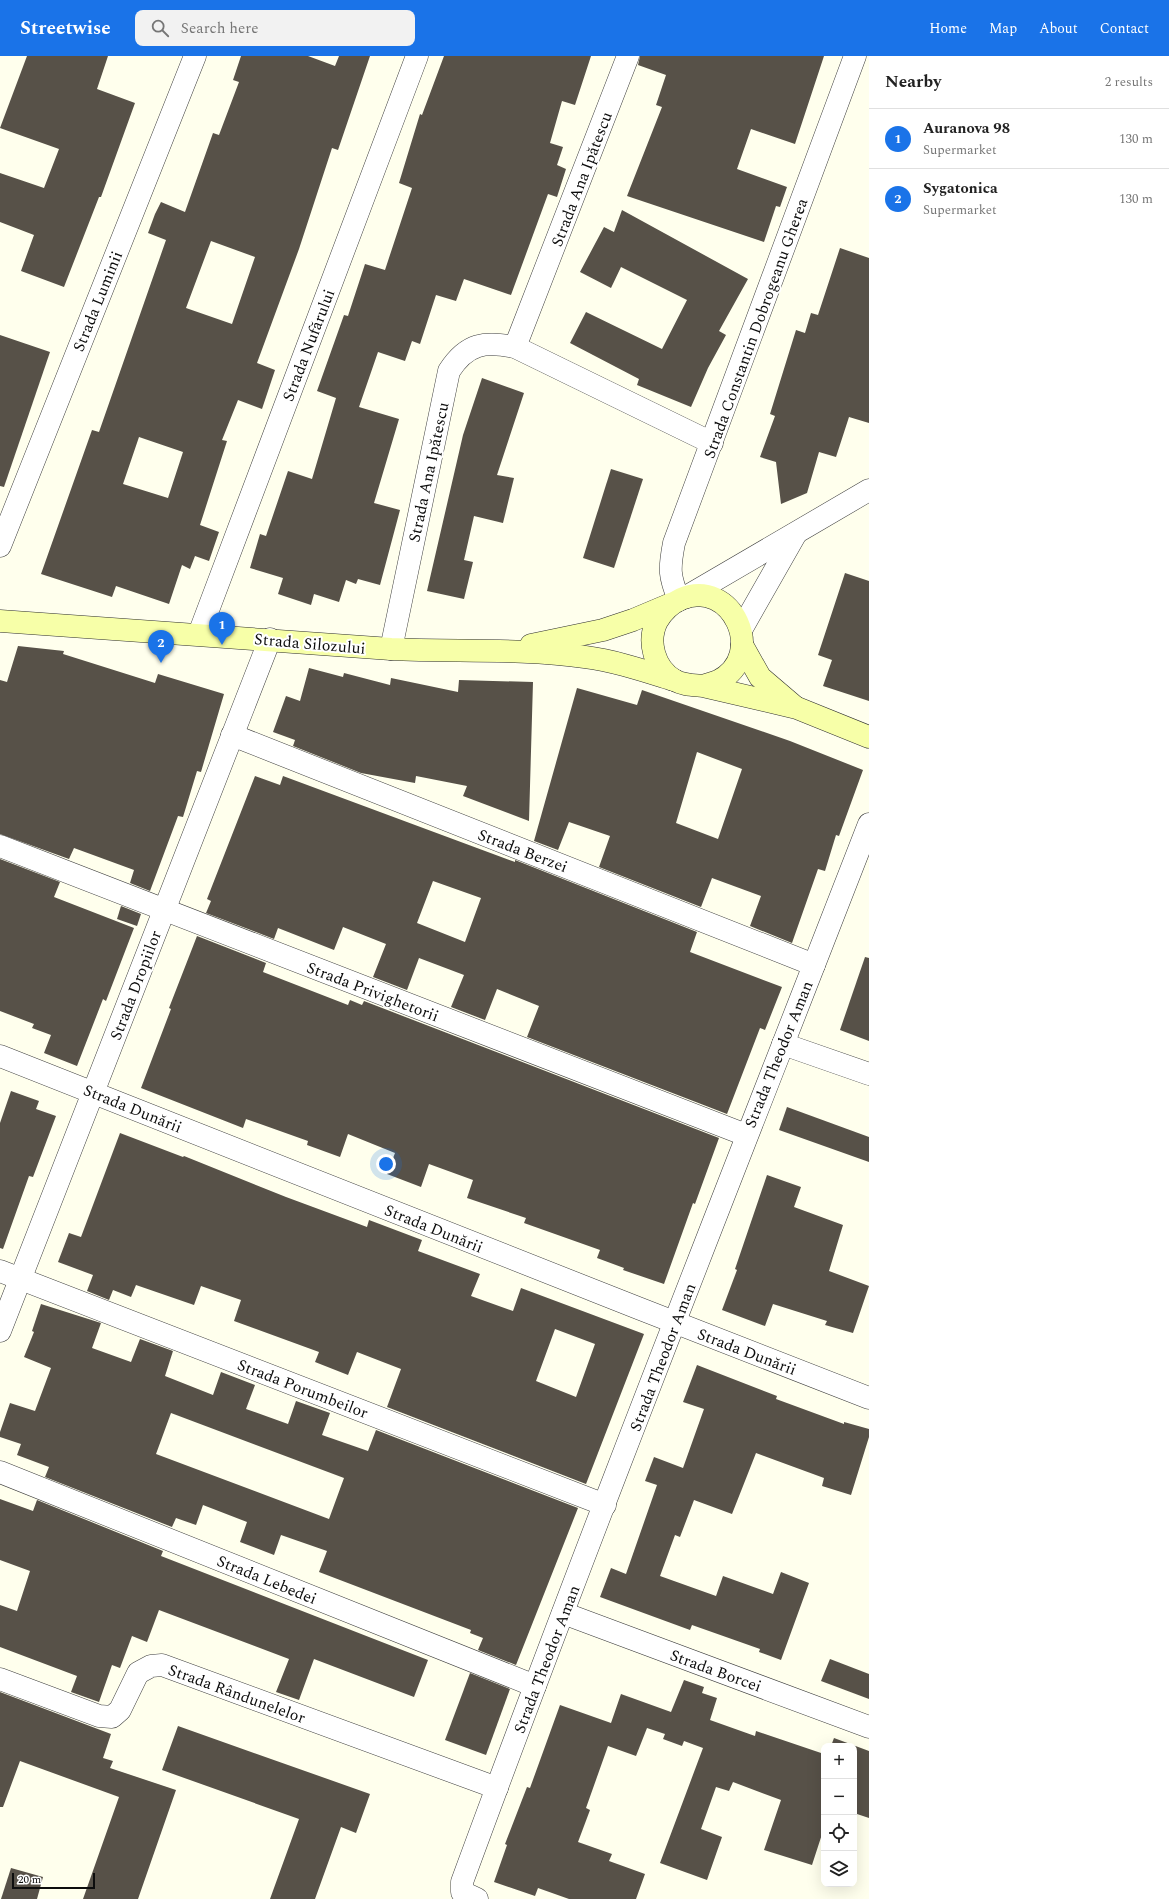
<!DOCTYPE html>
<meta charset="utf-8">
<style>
body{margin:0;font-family:Spectral,serif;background:#f2f2f2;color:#222}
.controls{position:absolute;right:12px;bottom:12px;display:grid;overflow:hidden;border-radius:8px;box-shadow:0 4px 16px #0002}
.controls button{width:36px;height:36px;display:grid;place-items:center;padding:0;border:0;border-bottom:1px solid #e0e0e0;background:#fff;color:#222;font:20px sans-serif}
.scale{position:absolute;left:12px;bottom:10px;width:83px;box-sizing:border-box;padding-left:4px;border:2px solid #0d0d0d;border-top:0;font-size:11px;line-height:14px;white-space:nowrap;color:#0d0d0d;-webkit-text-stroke:3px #fff;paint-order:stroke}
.you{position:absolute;left:386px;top:1108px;width:14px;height:14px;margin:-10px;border:3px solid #fff;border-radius:50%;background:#1a73e8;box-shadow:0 0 0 6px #1a73e833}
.badge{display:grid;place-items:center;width:26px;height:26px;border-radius:50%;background:#1a73e8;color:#fff;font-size:13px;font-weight:700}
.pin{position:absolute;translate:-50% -33px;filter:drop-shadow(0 1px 2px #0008)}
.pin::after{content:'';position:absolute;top:21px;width:14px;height:12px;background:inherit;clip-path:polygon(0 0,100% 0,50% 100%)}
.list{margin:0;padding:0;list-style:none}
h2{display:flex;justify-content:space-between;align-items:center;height:52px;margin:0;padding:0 16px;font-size:17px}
h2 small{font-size:13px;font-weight:400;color:#767676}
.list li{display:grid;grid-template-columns:26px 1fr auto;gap:12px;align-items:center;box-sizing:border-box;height:60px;padding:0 16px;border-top:1px solid #e0e0e0}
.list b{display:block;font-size:15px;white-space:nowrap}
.list p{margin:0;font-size:13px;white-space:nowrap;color:#767676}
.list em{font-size:13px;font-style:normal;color:#767676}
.icon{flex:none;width:22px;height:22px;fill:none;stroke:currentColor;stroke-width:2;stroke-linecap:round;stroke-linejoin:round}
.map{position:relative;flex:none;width:869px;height:1843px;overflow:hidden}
header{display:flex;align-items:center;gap:24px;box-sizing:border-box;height:56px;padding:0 20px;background:#1a73e8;color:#fff}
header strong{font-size:19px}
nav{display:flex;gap:22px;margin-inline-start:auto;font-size:14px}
.search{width:280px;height:36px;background:#f2f2f2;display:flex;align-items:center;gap:10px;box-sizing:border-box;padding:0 14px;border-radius:8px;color:#767676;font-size:15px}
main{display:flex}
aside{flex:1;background:#fff}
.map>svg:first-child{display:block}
.building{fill:#575148;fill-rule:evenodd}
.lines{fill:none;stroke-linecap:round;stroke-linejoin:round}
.minor-casing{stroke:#404040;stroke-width:23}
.tertiary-casing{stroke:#404040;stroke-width:23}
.secondary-casing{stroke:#2f2f2f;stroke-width:23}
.minor{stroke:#fff;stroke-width:22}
.tertiary{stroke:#fff;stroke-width:22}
.secondary{stroke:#f7ffa8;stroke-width:22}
.labels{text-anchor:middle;stroke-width:4;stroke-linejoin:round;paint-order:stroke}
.street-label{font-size:16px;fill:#0d0d0d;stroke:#fff}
</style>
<header>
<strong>Streetwise</strong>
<div class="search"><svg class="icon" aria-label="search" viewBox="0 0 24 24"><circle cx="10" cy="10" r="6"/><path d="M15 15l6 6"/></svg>Search here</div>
<nav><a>Home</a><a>Map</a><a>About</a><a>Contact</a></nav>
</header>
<main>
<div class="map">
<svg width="869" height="1843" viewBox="0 0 869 1843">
<rect width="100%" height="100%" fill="#ffffed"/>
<g class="building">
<path d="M 27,0 L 108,0 L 97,33 L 135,47 L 101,141 L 99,141 L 64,231 L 21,215 L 34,179 L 0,166 L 0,117 L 44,132 L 59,93 L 0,72 Z"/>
<path d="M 241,0 L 308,0 L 335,10 L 339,0 L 370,0 L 338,94 L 332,92 L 299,193 L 257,307 L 275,314 L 262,353 L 238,344 L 222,384 L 227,385 L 200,469 L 219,476 L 209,505 L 195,500 L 190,513 L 182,509 L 169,548 L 116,530 L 112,541 L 41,518 L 92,374 L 99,376 L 166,184 L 148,177 L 155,158 L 161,146 L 185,156 L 213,77 L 219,79 L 239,26 L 233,24 ZM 211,185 L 255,201 L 232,268 L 186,252 ZM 139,381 L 183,396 L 168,442 L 123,428 Z"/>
<path d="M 444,0 L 591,0 L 575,49 L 562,45 L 550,87 L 563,91 L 557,109 L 566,113 L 557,141 L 548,138 L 511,239 L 464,223 L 456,245 L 436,239 L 420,288 L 412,285 L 405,305 L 378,296 L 359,351 L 399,363 L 374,447 L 400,454 L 380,529 L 358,523 L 356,528 L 346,524 L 339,546 L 314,538 L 311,549 L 278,538 L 283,522 L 250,512 L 260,478 L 266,480 L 288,415 L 312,423 L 336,342 L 317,335 L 344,259 L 348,260 L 365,208 L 385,214 L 412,132 L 399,127 L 420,58 L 422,59 Z"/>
<path d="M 640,0 L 824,0 L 795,88 L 751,73 L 737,113 L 787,131 L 780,151 L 776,150 L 764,186 L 627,140 L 662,51 L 656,49 L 666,19 L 638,9 Z"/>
<path d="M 622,154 L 748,223 L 719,275 L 726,279 L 708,312 L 691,351 L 637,329 L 639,323 L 570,287 L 586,256 L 662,293 L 687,244 L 621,211 L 611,232 L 580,216 L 604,171 L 614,176 Z"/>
<path d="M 840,192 L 869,202 L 869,367 L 849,361 L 836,401 L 819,396 L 807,437 L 781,448 L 776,406 L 760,401 L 775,360 L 770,358 L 796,274 L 805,277 L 811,257 L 818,259 Z"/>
<path d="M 0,279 L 50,296 L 4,431 L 0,430 Z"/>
<path d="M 482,322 L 524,337 L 497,419 L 514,422 L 503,467 L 474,460 L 464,504 L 473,506 L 464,543 L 427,535 L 463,379 Z"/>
<path d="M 611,413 L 643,423 L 614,512 L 583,502 Z"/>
<path d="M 845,517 L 869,525 L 869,645 L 823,630 L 832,604 L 818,599 Z"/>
<path d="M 18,590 L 64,595 L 63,598 L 155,627 L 158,618 L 224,638 L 201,716 L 197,715 L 183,761 L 178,760 L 150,835 L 130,827 L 134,814 L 74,792 L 69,803 L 0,778 L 0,624 L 7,626 Z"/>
<path d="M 309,612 L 343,621 L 344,617 L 390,629 L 391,622 L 458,636 L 459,624 L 533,626 L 529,765 L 463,740 L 467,730 L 416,720 L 415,727 L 361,717 L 293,690 L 295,684 L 273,676 L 286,640 L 300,645 Z"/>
<path d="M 577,632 L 637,649 L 642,634 L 790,685 L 863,714 L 839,780 L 836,779 L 825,815 L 818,813 L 792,887 L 750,870 L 761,840 L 712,822 L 701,851 L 599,811 L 610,780 L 569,766 L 558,794 L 534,785 ZM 697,696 L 742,713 L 718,783 L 676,767 Z"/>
<path d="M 255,720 L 280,729 L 283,720 L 515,806 L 515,804 L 697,876 L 690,896 L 782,931 L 765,974 L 760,972 L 727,1058 L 527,981 L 539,950 L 497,933 L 485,964 L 451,951 L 464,919 L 419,902 L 407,934 L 373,921 L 386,888 L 343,871 L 334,894 L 278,872 L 274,883 L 206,857 L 211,845 L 207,843 ZM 433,825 L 481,842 L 465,886 L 417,867 Z"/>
<path d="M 0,803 L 60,826 L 54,841 L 134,872 L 106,945 L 103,943 L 77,1010 L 44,997 L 51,979 L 32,972 L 34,968 L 0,955 Z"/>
<path d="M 121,850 L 141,858 L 137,870 L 117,863 Z"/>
<path d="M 197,880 L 266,907 L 263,916 L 348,949 L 350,944 L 362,949 L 364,945 L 719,1082 L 695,1148 L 693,1147 L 664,1228 L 623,1214 L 624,1212 L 597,1202 L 600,1194 L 524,1167 L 526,1162 L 467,1142 L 473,1124 L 429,1108 L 421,1131 L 387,1118 L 395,1097 L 348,1078 L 340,1101 L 307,1089 L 308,1085 L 246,1063 L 243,1072 L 141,1032 L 171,953 L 169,952 Z"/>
<path d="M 865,901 L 869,902 L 869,985 L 840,974 Z"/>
<path d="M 11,1035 L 39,1045 L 36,1053 L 56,1060 L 33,1121 L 29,1120 L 3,1193 L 0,1192 L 0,1067 Z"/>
<path d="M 787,1051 L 869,1081 L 869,1106 L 779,1074 Z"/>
<path d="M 120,1077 L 183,1101 L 184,1100 L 286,1141 L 367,1171 L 369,1164 L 422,1184 L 418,1195 L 480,1218 L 471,1240 L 513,1255 L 521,1232 L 644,1278 L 586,1428 L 387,1351 L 401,1313 L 357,1296 L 348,1319 L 315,1306 L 319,1296 L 234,1265 L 241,1244 L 201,1230 L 194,1249 L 136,1229 L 131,1241 L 113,1234 L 109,1244 L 87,1235 L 93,1219 L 58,1206 L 69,1177 L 81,1181 ZM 555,1273 L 595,1288 L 576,1341 L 536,1325 Z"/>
<path d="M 767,1119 L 801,1131 L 794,1151 L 843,1169 L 829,1215 L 869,1230 L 853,1277 L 825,1269 L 827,1265 L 773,1248 L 765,1270 L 722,1254 L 737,1214 L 735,1213 Z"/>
<path d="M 41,1248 L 101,1267 L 92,1292 L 131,1306 L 140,1283 L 173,1295 L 165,1320 L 213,1339 L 221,1316 L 255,1329 L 246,1353 L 288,1368 L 296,1345 L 330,1357 L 322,1379 L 368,1395 L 376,1374 L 578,1452 L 516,1609 L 478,1594 L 483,1582 L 470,1577 L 471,1574 L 319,1516 L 327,1495 L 281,1479 L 274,1499 L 240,1486 L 247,1466 L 203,1449 L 196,1469 L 176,1462 L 172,1471 L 45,1421 L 49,1411 L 17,1399 L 21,1388 L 0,1381 L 0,1376 L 10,1347 L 35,1355 L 51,1312 L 24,1301 L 34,1276 L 32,1275 ZM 171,1357 L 344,1422 L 329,1463 L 156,1398 Z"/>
<path d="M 697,1309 L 777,1340 L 776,1343 L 844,1368 L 844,1366 L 869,1373 L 869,1381 L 851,1439 L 822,1430 L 824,1422 L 756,1397 L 732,1458 L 694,1444 L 680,1481 L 675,1479 L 660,1520 L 716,1540 L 723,1520 L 773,1538 L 781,1516 L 809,1527 L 781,1604 L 759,1596 L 760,1593 L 692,1569 L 690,1574 L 600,1541 L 611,1512 L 626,1518 L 657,1429 L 645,1425 L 654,1401 L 683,1412 L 704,1353 L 683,1346 Z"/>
<path d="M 0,1443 L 33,1455 L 37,1444 L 163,1495 L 161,1500 L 428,1604 L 414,1641 L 314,1603 L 299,1644 L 276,1636 L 289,1603 L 159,1554 L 147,1586 L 132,1580 L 120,1612 L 112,1609 L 99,1646 L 71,1636 L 77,1620 L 0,1591 L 0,1549 L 17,1555 L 30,1515 L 0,1504 Z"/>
<path d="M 830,1603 L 869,1618 L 869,1643 L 821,1625 Z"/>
<path d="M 470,1617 L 510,1633 L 486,1699 L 445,1684 Z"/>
<path d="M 684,1624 L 704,1631 L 702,1637 L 717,1642 L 710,1664 L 755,1680 L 756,1675 L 824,1698 L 824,1772 L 812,1809 L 764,1794 L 781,1744 L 733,1726 L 729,1735 L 716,1731 L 701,1773 L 722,1781 L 707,1824 L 660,1807 L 703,1692 L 684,1685 L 682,1690 L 663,1683 L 665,1678 L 647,1672 L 636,1700 L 608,1690 L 586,1752 L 590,1754 L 578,1786 L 612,1798 L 609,1805 L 645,1818 L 636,1843 L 569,1843 L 538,1832 L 535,1840 L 494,1826 L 507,1789 L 505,1788 L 527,1731 L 530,1732 L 560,1649 L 611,1667 L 621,1638 L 671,1656 Z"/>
<path d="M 0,1636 L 111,1678 L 103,1702 L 113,1705 L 110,1712 L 176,1734 L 138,1843 L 83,1843 L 119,1741 L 20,1705 L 3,1751 L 0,1751 Z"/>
<path d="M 178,1670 L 370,1738 L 356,1777 L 341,1771 L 315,1843 L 270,1843 L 299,1763 L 162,1714 Z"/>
<path d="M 834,1682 L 869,1695 L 869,1762 L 854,1757 L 854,1690 L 831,1690 Z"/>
<path d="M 11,1812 L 43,1821 L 37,1843 L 1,1843 Z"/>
</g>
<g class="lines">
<g class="minor-casing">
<g id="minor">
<path d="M 515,291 L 628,0"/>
<path d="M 0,490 L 195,0"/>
<path d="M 679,544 C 669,520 669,513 674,487 L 855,0"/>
<path d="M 199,578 L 417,0"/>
<path d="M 391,593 L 449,315 C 467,287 485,285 515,291 L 712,387"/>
<path d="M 232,679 L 814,909"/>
<path d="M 0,790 L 746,1079"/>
<path d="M 783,988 L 869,1018"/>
<path d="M 0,1000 L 638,1252 L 869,1342"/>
<path d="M 0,1215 L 605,1449"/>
<path d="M 0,1416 L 535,1630"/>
<path d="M 563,1557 L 869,1671"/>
<path d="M 0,1623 L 99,1660 L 112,1661 L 120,1654 L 138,1617 L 151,1610 L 162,1609 L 497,1732"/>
<path d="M 477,1843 L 462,1836 L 462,1826 C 592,1472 732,1120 869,768"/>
</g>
</g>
<g class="tertiary-casing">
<g id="tertiary">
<path d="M 686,541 L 869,434"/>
<path d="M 741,574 L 795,479"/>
<path d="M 0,1275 L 270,583"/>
</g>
</g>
<g class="secondary-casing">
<g id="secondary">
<path d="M 0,565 L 391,593 C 456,596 521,592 585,601 C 616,605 645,615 674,624"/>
<path d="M 531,589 L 603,574 L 633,564 L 671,548"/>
<path d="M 742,589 L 760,621 L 794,650"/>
<path d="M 703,630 C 708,628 713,627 718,625 C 768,600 732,521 681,543 C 670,548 663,555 657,565 C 647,585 654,612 674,624 C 683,629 693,629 703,630 L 797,652 L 869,681"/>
</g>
</g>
<use href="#minor" class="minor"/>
<use href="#tertiary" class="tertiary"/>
<use href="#secondary" class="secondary"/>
</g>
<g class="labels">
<g class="street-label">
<text transform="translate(581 123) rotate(-69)" y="6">Strada Ana Ipătescu</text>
<text transform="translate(97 245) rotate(-68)" y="6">Strada Luminii</text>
<text transform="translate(755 272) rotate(-70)" y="6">Strada Constantin Dobrogeanu Gherea</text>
<text transform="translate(308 289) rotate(-69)" y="6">Strada Nufărului</text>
<text transform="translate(428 416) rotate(-78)" y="6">Strada Ana Ipătescu</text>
<text transform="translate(310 587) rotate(5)" y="6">Strada Silozului</text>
<text transform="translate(523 794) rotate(21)" y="6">Strada Berzei</text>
<text transform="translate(135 929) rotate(-69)" y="6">Strada Dropiilor</text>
<text transform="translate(373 935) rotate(21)" y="6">Strada Privighetorii</text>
<text transform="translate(778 998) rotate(-68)" y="6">Strada Theodor Aman</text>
<text transform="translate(133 1052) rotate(22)" y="6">Strada Dunării</text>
<text transform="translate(434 1172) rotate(22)" y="6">Strada Dunării</text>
<text transform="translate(747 1295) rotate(21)" y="6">Strada Dunării</text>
<text transform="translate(662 1301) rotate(-69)" y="6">Strada Theodor Aman</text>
<text transform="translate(303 1332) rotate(21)" y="6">Strada Porumbeilor</text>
<text transform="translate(267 1523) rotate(22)" y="6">Strada Lebedei</text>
<text transform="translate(546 1603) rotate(-69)" y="6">Strada Theodor Aman</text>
<text transform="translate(716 1614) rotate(20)" y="6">Strada Borcei</text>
<text transform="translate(237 1637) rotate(20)" y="6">Strada Rândunelelor</text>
</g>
</g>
</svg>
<div class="controls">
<button>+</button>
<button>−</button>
<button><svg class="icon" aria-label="locate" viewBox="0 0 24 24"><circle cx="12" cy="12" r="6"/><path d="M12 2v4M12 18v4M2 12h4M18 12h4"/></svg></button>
<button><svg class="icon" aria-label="layers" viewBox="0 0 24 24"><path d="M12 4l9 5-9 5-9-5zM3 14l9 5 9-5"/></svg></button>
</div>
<div class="scale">20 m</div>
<div class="you"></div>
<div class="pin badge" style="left:222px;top:589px">1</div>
<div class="pin badge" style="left:161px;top:607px">2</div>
</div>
<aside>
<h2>Nearby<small>2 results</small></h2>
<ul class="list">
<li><span class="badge">1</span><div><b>Auranova 98</b><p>Supermarket</p></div><em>130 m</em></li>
<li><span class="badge">2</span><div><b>Sygatonica</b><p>Supermarket</p></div><em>130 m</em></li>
</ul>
</aside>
</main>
